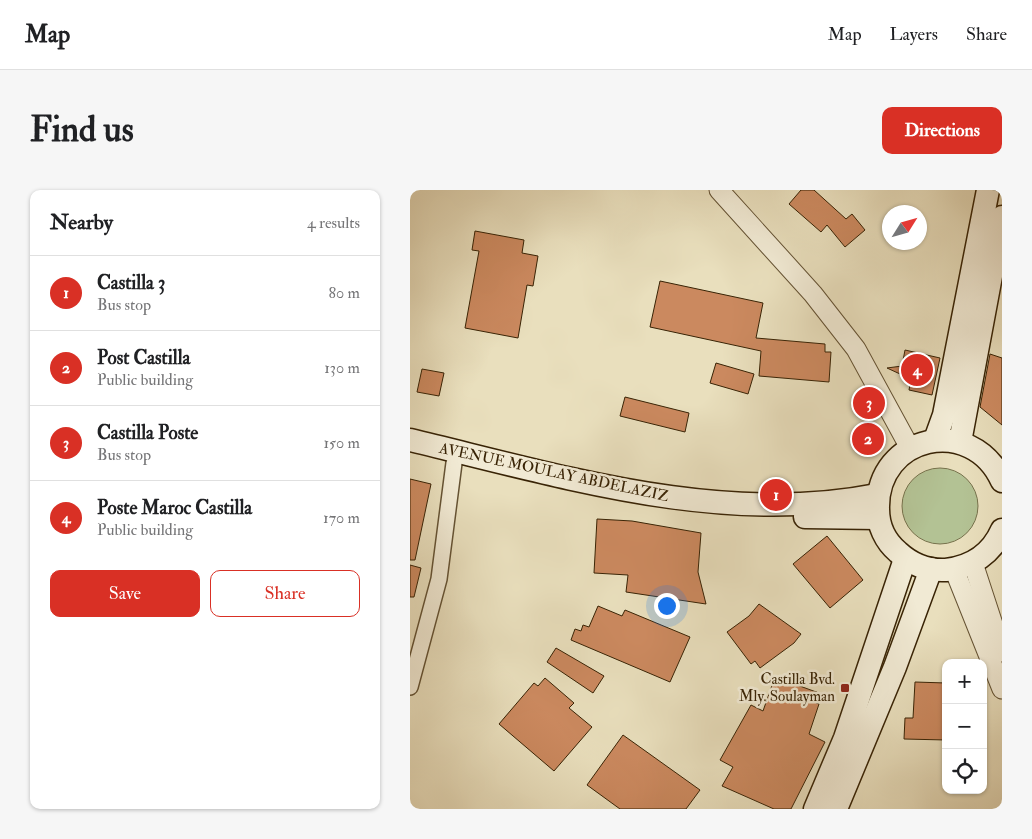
<!DOCTYPE html>
<meta charset="utf-8">
<style>
body{margin:0;font-family:"IM FELL Double Pica",serif;background:#f6f6f6;color:#202124}
.controls{position:absolute;right:15px;bottom:15px;display:grid;overflow:hidden;border-radius:10px;box-shadow:0 1px 4px #0004}
.controls button{width:45px;height:45px;display:grid;place-items:center;padding:0;border:0;border-bottom:1px solid #e0e0e0;background:#fff;color:#202124;font:25px sans-serif}
.compass{position:absolute;left:472px;top:15px;width:45px;height:45px;border-radius:50%;background:#fff;box-shadow:0 1px 4px #0004;rotate:53deg}
.you{position:absolute;left:256px;top:415px;width:18px;height:18px;margin:-12px;border:4px solid #fff;border-radius:50%;background:#1a73e8;box-shadow:0 0 0 8px #1a73e833}
.badge{display:grid;place-items:center;width:32px;height:32px;border-radius:50%;background:#d93025;color:#fff;font-size:16px;font-weight:700}
.pin{position:absolute;translate:-50% -50%;border:2px solid #fff;box-shadow:0 1px 5px #0006}
.list{margin:0;padding:0;list-style:none}
h2{display:flex;justify-content:space-between;align-items:center;height:65px;margin:0;padding:0 20px;font-size:21px}
h2 small{font-size:16px;font-weight:400;color:#757577}
.list li{display:grid;grid-template-columns:32px 1fr auto;gap:15px;align-items:center;box-sizing:border-box;height:75px;padding:0 20px;border-top:1px solid #e0e0e0}
.list b{display:block;font-size:19px;white-space:nowrap}
.list p{margin:0;font-size:16px;white-space:nowrap;color:#757577}
.list em{font-size:16px;font-style:normal;color:#757577}
.actions{display:flex;gap:10px;padding:15px 20px}
.actions a{flex:1;padding:11px 0;border:1px solid #d93025;border-radius:10px;text-align:center;font-size:18px;color:#d93025}
.actions .main{background:#d93025;color:#fff}
.icon{flex:none;width:28px;height:28px;fill:none;stroke:currentColor;stroke-width:2;stroke-linecap:round;stroke-linejoin:round}
.map{position:relative;flex:none;width:592px;height:619px;overflow:hidden;border-radius:10px}
header{display:flex;align-items:center;gap:30px;box-sizing:border-box;height:70px;padding:0 25px;background:#fff;border-bottom:1px solid #e0e0e0}
header strong{font-size:24px}
nav{display:flex;gap:28px;margin-inline-start:auto;font-size:18px}
.intro{display:flex;align-items:center;justify-content:space-between;box-sizing:border-box;height:120px;padding:0 30px}
h1{margin:0;font-size:35px}
.button{padding:12px 22px;border-radius:10px;background:#d93025;color:#fff;font-size:18px;font-weight:700}
main{display:flex;gap:30px;padding:0 30px}
aside{flex:1;background:#fff;border-radius:10px;box-shadow:0 1px 4px #0004}
.map>svg:first-child{display:block}
.green{fill:#b3c294;stroke:#76724c}
.building{fill:#cb895f;stroke:#382305}
.lines{fill:none;stroke-linecap:round;stroke-linejoin:round}
.minor-casing{stroke:#645233;stroke-width:18}
.tertiary-casing{stroke:#645233;stroke-width:21}
.secondary-casing{stroke:#382305;stroke-width:25}
.minor{stroke:#f1ead4;stroke-width:15}
.tertiary{stroke:#f1ead4;stroke-width:19}
.secondary{stroke:#f1ead4;stroke-width:22}
.poi-dot{fill:#8f2418;stroke:#f1ead4;stroke-width:2}
.labels{text-anchor:middle;stroke-width:5;stroke-linejoin:round;paint-order:stroke}
.street-label{font-size:15px;fill:#382305;stroke:#f1ead4}
.poi-label{font-size:15px;fill:#382305;stroke:#f1ead4;text-anchor:end}
</style>
<header>
<strong>Map</strong>
<nav><a>Map</a><a>Layers</a><a>Share</a></nav>
</header>
<div class="intro"><h1>Find us</h1><a class="button">Directions</a></div>
<main>
<aside>
<h2>Nearby<small>4 results</small></h2>
<ul class="list">
<li><span class="badge">1</span><div><b>Castilla 3</b><p>Bus stop</p></div><em>80 m</em></li>
<li><span class="badge">2</span><div><b>Post Castilla</b><p>Public building</p></div><em>130 m</em></li>
<li><span class="badge">3</span><div><b>Castilla Poste</b><p>Bus stop</p></div><em>150 m</em></li>
<li><span class="badge">4</span><div><b>Poste Maroc Castilla</b><p>Public building</p></div><em>170 m</em></li>
</ul>
<div class="actions"><a class="main">Save</a><a>Share</a></div>
</aside>
<div class="map">
<svg width="592" height="619" viewBox="0 0 592 619">
<rect width="100%" height="100%" fill="#e9dfbd"/>
<filter id="stains"><feTurbulence type="fractalNoise" baseFrequency=".004" numOctaves="4"/><feColorMatrix values="0 0 0 0 .2 0 0 0 0 .09 0 0 0 0 .02 0 0 0 .5 -.17"/></filter>
<radialGradient id="worn" r=".72"><stop offset=".6" stop-color="#630" stop-opacity="0"/><stop offset="1" stop-color="#630" stop-opacity=".3"/></radialGradient>
<circle class="green" cx="530" cy="316" r="38"/>
<g class="building">
<path d="M 391,0 L 404,0 L 436,29 L 442,24 L 455,40 L 435,57 L 417,35 L 411,42 L 379,14 Z"/>
<path d="M 65,41 L 114,50 L 112,63 L 128,66 L 123,96 L 117,95 L 108,148 L 55,138 L 69,61 L 62,60 Z"/>
<path d="M 250,91 L 353,113 L 346,148 L 415,154 L 415,162 L 421,162 L 419,192 L 349,186 L 351,161 L 240,137 Z"/>
<path d="M 495,160 L 530,168 L 522,205 L 499,200 L 501,189 L 477,178 L 492,176 Z"/>
<path d="M 580,164 L 592,168 L 592,235 L 570,217 Z"/>
<path d="M 306,173 L 344,184 L 338,204 L 300,193 Z"/>
<path d="M 12,179 L 34,183 L 29,206 L 7,202 Z"/>
<path d="M 215,207 L 279,223 L 275,242 L 210,226 Z"/>
<path d="M 454,232 L 464,244 L 451,255 L 441,244 Z"/>
<path d="M 0,289 L 21,294 L 5,370 L 0,370 Z"/>
<path d="M 187,329 L 222,331 L 291,343 L 288,382 L 296,414 L 216,402 L 218,385 L 184,383 Z"/>
<path d="M 417,346 L 453,390 L 420,418 L 383,374 Z"/>
<path d="M 0,375 L 11,378 L 4,407 L 0,407 Z"/>
<path d="M 349,414 L 391,444 L 384,453 L 350,478 L 345,471 L 341,474 L 317,442 L 339,426 Z"/>
<path d="M 188,416 L 212,426 L 215,420 L 280,447 L 260,492 L 161,450 L 165,439 L 171,441 L 173,435 L 179,437 Z"/>
<path d="M 146,458 L 194,486 L 183,503 L 137,472 Z"/>
<path d="M 365,487 L 409,503 L 406,513 L 409,514 L 399,544 L 415,552 L 381,619 L 364,619 L 312,596 L 323,577 L 310,570 L 341,515 L 353,521 Z"/>
<path d="M 135,488 L 164,513 L 159,518 L 182,537 L 144,581 L 89,534 L 124,493 L 128,496 Z"/>
<path d="M 505,492 L 536,493 L 536,550 L 494,549 L 495,528 L 503,528 Z"/>
<path d="M 213,545 L 290,600 L 276,619 L 210,619 L 177,595 Z"/>
</g>
<g class="lines">
<g class="minor-casing">
<path id="minor" d="M 0,497 L 29,389 L 44,273"/>
</g>
<g class="tertiary-casing">
<g id="tertiary">
<path d="M 309,0 L 403,104 L 446,159 L 500,258"/>
<path d="M 563,373 L 592,462"/>
<path d="M 544,379 L 592,499"/>
</g>
</g>
<g class="secondary-casing">
<g id="secondary">
<path d="M 0,250 C 151,286 311,336 467,305"/>
<path d="M 525,250 L 534,225 L 578,0"/>
<path d="M 550,252 L 592,27"/>
<path d="M 592,291 C 562,224 466,245 468,319 C 468,335 475,351 488,362 C 501,374 518,381 536,380 C 562,377 582,363 592,340"/>
<path d="M 395,327 L 468,328"/>
<path d="M 405,619 L 435,548 L 495,369"/>
<path d="M 426,619 L 485,477 L 521,379"/>
</g>
</g>
<use href="#minor" class="minor"/>
<use href="#tertiary" class="tertiary"/>
<use href="#secondary" class="secondary"/>
</g>
<rect class="poi-dot" x="430" y="493" width="10" height="10" rx="2.5"/>
<g class="labels">
<g class="street-label">
<text transform="translate(144 282) rotate(12)" y="5">AVENUE MOULAY ABDELAZIZ</text>
</g>
<g class="poi-label">
<text x="425" y="494">Castilla Bvd.<tspan x="425" dy="17">Mly. Soulayman</tspan></text>
</g>
</g>
<rect width="100%" height="100%" filter="url(#stains)"/>
<rect width="100%" height="100%" fill="url(#worn)"/>
</svg>
<div class="controls">
<button>+</button>
<button>−</button>
<button><svg class="icon" aria-label="locate" viewBox="0 0 24 24"><circle cx="12" cy="12" r="6"/><path d="M12 2v4M12 18v4M2 12h4M18 12h4"/></svg></button>
</div>
<svg class="compass" viewBox="-18 -18 36 36"><path d="M0-13l5 13h-10z" fill="#e53935"/><path d="M0 13l5-13h-10z" fill="#757577"/></svg>
<div class="you"></div>
<div class="pin badge" style="left:366px;top:305px">1</div>
<div class="pin badge" style="left:458px;top:249px">2</div>
<div class="pin badge" style="left:459px;top:213px">3</div>
<div class="pin badge" style="left:507px;top:180px">4</div>
</div>
</main>
